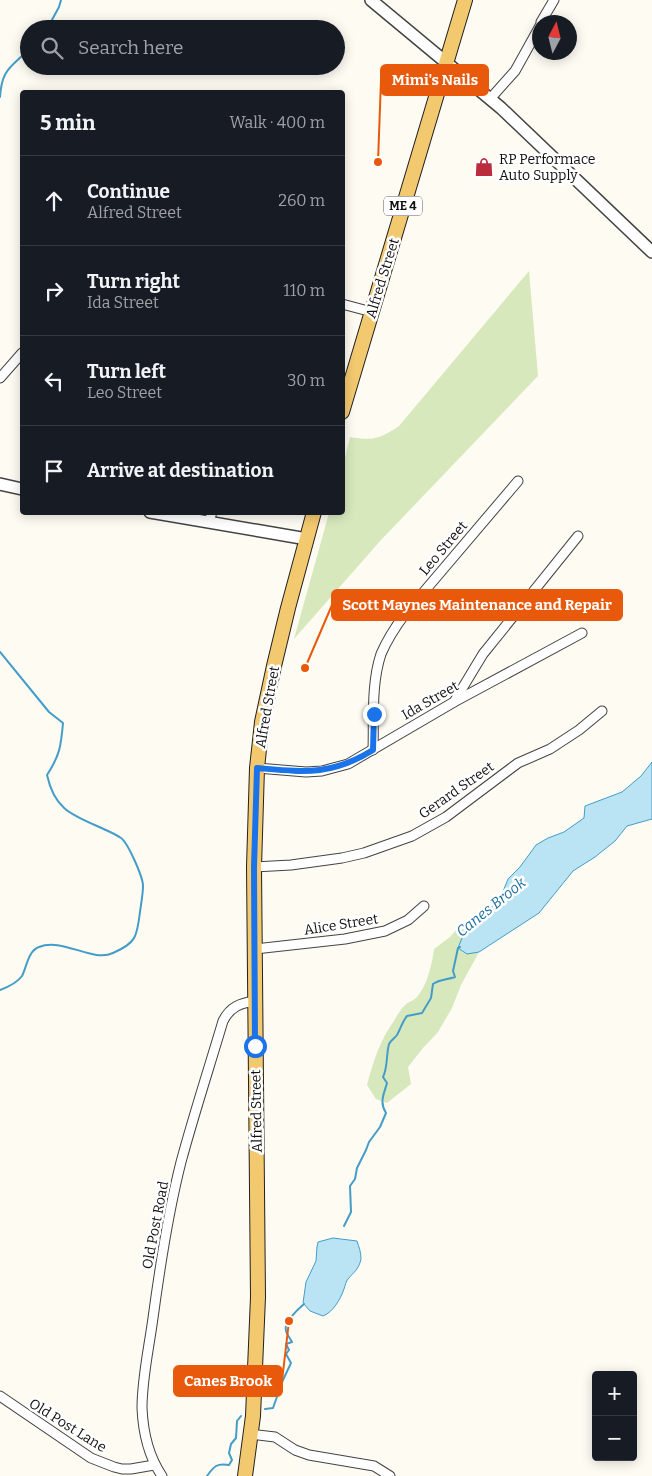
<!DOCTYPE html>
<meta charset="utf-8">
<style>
body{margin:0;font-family:Bitter,serif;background:#20242c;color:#f1f3f6}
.controls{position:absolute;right:15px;bottom:15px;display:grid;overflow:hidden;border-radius:5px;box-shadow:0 2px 12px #0003}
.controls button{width:45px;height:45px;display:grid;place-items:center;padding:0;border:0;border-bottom:1px solid #363941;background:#171b24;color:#f1f3f6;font:25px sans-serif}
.compass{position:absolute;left:532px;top:15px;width:45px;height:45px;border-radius:50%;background:#171b24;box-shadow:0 2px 12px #0003;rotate:7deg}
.stop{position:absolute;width:15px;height:15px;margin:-11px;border:4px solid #1a73e8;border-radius:50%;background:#fff}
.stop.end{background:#1a73e8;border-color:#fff;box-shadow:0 1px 5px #0008}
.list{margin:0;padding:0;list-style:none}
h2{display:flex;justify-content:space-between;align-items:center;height:65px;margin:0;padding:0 20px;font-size:21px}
h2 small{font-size:16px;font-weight:400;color:#9ea1a6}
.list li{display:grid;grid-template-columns:32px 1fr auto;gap:15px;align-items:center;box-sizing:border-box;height:90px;padding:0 20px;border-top:1px solid #363941}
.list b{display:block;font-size:19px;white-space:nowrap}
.list p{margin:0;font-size:16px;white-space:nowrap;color:#9ea1a6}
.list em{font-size:16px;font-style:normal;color:#9ea1a6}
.icon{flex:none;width:28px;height:28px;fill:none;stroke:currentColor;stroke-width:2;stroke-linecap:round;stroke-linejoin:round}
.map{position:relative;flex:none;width:652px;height:1476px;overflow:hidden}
.search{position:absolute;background:#171b24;box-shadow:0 2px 12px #0003;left:20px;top:20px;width:325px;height:55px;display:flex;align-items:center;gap:12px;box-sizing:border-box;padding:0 18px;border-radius:28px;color:#9ea1a6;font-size:19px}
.panel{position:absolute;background:#171b24;box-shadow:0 2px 12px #0003;left:20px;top:90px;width:325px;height:425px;border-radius:5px}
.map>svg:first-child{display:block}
.green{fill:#d7e8bd}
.water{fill:#bae3f4;stroke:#449dc8}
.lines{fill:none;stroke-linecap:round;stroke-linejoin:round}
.stream{stroke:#449dc8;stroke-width:2}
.minor-casing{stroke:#434343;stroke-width:11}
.tertiary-casing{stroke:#434343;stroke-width:14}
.primary-casing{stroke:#212121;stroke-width:16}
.minor{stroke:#fff;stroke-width:9}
.tertiary{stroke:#fff;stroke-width:11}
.primary{stroke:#f3c96f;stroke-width:14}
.route{stroke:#1a73e8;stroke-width:6}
.labels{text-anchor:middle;stroke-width:5;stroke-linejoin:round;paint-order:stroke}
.shield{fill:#fff;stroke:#585858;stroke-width:1}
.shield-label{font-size:12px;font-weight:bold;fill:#101010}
.poi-label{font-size:14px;fill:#101010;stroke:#fff;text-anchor:start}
.street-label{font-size:14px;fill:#101010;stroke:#fff}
.water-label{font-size:15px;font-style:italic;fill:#1d6f9e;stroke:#fff}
.leader{fill:none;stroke:#e8590c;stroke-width:2}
.callout-dot{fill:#e8590c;stroke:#fff;stroke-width:2}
.callout{fill:#e8590c;stroke:#e8590c;stroke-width:2}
.callout-label{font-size:15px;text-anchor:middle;font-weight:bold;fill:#fff}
</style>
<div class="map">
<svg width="652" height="1476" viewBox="0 0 652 1476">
<rect width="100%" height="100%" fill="#fefbf3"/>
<g class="green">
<path d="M 529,271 L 538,376 L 381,540 L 294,639 L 329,513 L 342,512 L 343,466 L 350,437 C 373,441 380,439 399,426 Z"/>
<path d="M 458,928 L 469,930 L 462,938 L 467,954 L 479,952 L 461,985 L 452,1008 L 438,1032 L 423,1048 L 408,1067 L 411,1084 L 387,1103 L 376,1099 L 367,1085 C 373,1062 380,1040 394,1021 C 397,1015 401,1009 405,1005 C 408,1002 412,1001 415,999 C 427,988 432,964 434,949 L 450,937 Z"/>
</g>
<g class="water">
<path d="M 652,762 L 652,819 L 627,826 L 615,841 L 595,857 L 573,871 L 539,913 L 479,952 L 467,954 L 458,948 L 462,938 L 481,920 L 490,909 L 502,894 L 508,879 L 520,867 L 536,845 L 548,838 L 564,832 L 584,818 L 585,806 L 622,792 L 641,776 Z"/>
<path d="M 333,1238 L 357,1241 C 359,1247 361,1252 361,1259 C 359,1269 354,1272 348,1279 C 346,1281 345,1286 344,1289 C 340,1300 333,1312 323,1316 L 310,1311 L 303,1303 L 306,1282 L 316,1261 L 317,1247 L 318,1242 Z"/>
</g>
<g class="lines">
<g class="stream">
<path d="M 47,29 L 59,7 L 61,0"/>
<path d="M 0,97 C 2,68 11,68 29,49"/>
<path d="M 0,652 L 49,712 L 63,723 C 61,746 60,755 47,775 C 54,807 69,814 97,826 C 105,830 114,833 121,838 C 128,843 143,877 143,886 C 143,894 141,904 140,912 C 137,937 136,943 113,953 C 93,963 62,937 39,947 C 28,951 27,966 22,976 C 17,983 8,987 0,990"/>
<path d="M 344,1226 L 351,1212 L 350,1186 L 355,1179 L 357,1168 L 366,1150 L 369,1142 L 380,1127 L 386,1113 C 379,1102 384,1094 387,1083 L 383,1077 C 388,1067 386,1055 389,1044 C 391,1040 395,1038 397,1035 C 401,1028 402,1022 407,1016 L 422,1013 L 431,998 L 433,984 C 440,979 446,980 455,977 L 453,971 L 458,948 L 460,947"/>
<path d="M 265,1409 L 273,1408 L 283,1380 L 291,1363 L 286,1354 L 289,1350 L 286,1344 L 292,1342 C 290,1338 287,1335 286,1331 C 283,1323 298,1309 304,1304"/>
<path d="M 207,1476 C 214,1466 217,1463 229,1465 L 232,1460 L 229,1453 L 231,1444 L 236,1438 L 237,1421 L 241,1416"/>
</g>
<g class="minor-casing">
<g id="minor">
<path d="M 541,22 L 554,0"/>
<path d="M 490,99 L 515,71 L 540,26"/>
<path d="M 342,304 L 372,312"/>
<path d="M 0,378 L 22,353"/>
<path d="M 209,522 L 212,512"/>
<path d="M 454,702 L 483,654 L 578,536"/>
<path d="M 373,750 C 374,719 371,684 381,654 C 387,640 396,626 405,614 L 518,481"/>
<path d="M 257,768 L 306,772 L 322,771 L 348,764 L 454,702 L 582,633"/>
<path d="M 254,867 L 291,865 L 342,858 L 364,853 L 412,836 L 446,817 L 518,763 L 550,749 L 579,730 L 602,711"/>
<path d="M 255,949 L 345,939 L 385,931 L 408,920 L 424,906"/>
<path d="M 0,1396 L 91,1458 L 114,1467 L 122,1469 L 131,1469 L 154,1465"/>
<path d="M 250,1434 L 275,1437 L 295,1450 L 309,1455 L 374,1466 L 390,1476"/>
<path d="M 162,1476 C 149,1457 143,1431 142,1408 C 142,1378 149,1348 153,1318 C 160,1266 168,1213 181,1162 C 194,1114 209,1068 223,1021 C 230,1007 240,1003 255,1001"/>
</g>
</g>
<g class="tertiary-casing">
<g id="tertiary">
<path d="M 371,0 L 501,108 L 652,252"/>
<path d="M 0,484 L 22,489"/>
<path d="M 150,512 L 307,539"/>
</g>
</g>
<g class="primary-casing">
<g id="primary">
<path d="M 342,412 L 465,0"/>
<path d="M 245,1476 L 253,1416 L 258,1297 L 254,867 L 257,768 L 262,722 L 274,666 L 288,608 L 314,512"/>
</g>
</g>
<use href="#minor" class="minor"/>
<use href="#tertiary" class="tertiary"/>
<use href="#primary" class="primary"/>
</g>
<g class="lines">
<path class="route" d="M 255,1046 L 254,867 L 257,768 C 304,772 331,776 373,750 L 374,714"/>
</g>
<defs>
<g id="shop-bare" transform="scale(1.5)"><path d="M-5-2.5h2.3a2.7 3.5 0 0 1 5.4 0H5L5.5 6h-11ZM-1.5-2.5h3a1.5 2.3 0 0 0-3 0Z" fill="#bb2d3e" stroke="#fff" stroke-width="2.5" paint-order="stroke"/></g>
</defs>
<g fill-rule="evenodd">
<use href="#shop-bare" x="484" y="167"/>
</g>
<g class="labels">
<rect class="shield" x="384" y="196.5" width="38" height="19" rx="4"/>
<g class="shield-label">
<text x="403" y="210">ME 4</text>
</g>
<g class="poi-label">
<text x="499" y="164">RP Performace<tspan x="499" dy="16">Auto Supply</tspan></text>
</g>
<g class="street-label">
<text transform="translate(382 278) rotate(-73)" y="5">Alfred Street</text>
<text transform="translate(443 548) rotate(-50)" y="5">Leo Street</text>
<text transform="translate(430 700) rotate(-30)" y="5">Ida Street</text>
<text transform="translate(267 707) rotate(-80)" y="5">Alfred Street</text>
<text transform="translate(456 790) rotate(-35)" y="5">Gerard Street</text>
<text transform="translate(341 924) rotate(-9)" y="5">Alice Street</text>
<text transform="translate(256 1111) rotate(-91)" y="5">Alfred Street</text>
<text transform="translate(155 1225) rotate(-79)" y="5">Old Post Road</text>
<text transform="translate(68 1425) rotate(32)" y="5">Old Post Lane</text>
</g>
<g class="water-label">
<text transform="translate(491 907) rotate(-39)" y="5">Canes Brook</text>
</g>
</g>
<path class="leader" d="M378 162L381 80M305 668L332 605M289 1321L282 1381"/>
<g class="callout-dot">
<circle cx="378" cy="162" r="5"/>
<circle cx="305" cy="668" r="5"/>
<circle cx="289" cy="1321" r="5"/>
</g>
<g class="callout">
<rect x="381" y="65" width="107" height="30" rx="5"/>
<rect x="332" y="590" width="290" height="30" rx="5"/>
<rect x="174" y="1366" width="108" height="30" rx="5"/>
</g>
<g class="callout-label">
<text x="435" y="85">Mimi's Nails</text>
<text x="477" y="610">Scott Maynes Maintenance and Repair</text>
<text x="228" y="1386">Canes Brook</text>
</g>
</svg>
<div class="controls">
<button>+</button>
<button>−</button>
</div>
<svg class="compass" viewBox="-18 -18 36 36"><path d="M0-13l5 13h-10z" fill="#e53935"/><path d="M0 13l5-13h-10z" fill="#9ea1a6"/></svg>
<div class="stop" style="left:255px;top:1046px"></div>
<div class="stop end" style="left:374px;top:714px"></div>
<div class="search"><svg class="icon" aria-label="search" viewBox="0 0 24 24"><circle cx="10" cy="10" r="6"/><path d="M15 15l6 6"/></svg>Search here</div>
<section class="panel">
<h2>5 min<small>Walk · 400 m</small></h2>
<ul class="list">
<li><svg class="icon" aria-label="ahead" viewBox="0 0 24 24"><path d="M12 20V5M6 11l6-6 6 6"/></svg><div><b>Continue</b><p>Alfred Street</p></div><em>260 m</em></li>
<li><svg class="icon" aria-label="right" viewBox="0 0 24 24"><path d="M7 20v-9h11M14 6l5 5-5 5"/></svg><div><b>Turn right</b><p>Ida Street</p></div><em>110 m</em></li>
<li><svg class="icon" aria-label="left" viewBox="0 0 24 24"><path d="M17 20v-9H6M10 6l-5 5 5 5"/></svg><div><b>Turn left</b><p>Leo Street</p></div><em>30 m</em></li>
<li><svg class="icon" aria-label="arrive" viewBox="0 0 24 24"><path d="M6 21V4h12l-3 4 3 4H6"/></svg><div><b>Arrive at destination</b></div></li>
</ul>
</section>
</div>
